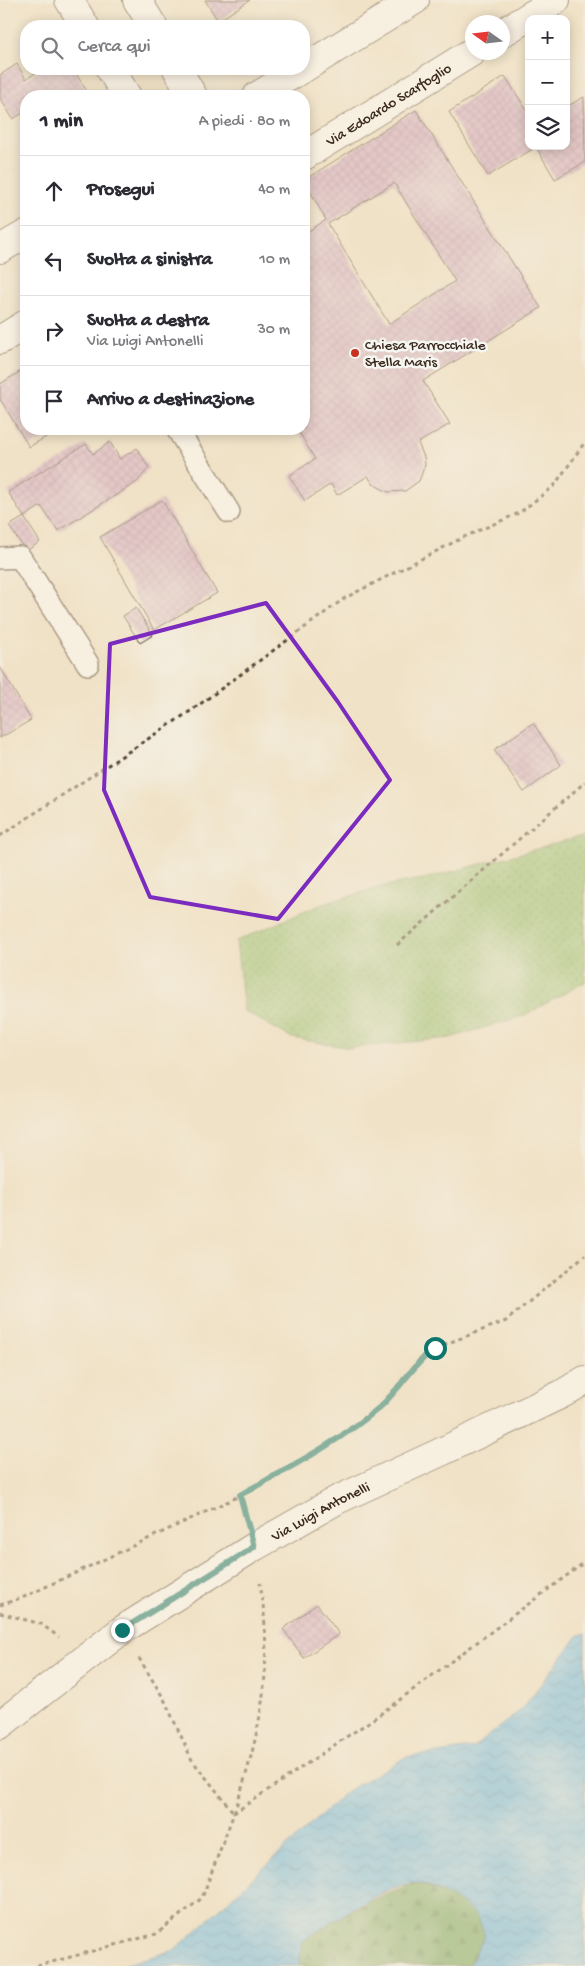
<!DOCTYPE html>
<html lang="it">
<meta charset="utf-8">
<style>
body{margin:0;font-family:"Gochi Hand",sans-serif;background:#f2f2f3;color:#2b2b33}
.controls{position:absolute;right:15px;top:15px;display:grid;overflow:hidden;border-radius:10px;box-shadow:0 2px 12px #0003}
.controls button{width:45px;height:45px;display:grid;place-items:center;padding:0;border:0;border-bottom:1px solid #e1e1e2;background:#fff;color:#2b2b33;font:25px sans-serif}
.compass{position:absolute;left:465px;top:15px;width:45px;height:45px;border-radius:50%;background:#fff;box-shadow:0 2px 12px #0003;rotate:284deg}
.stop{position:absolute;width:15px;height:15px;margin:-11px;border:4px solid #0f766e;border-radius:50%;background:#fff}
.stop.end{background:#0f766e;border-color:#fff;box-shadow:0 1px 5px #0008}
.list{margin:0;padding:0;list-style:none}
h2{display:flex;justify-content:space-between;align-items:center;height:65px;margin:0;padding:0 20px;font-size:21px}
h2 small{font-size:16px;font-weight:400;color:#7c7c81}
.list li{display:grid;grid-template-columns:32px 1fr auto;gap:15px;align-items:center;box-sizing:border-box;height:70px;padding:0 20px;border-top:1px solid #e1e1e2}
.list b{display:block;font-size:19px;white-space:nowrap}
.list p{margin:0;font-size:16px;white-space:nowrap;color:#7c7c81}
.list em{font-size:16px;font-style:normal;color:#7c7c81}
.icon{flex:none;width:28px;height:28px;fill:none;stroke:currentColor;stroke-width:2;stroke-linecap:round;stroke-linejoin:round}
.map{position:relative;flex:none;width:585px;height:1966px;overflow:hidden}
.search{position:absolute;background:#fff;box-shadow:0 2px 12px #0003;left:20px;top:20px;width:290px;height:55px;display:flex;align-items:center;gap:12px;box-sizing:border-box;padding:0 18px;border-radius:20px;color:#7c7c81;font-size:19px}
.panel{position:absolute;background:#fff;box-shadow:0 2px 12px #0003;left:20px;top:90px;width:290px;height:345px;border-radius:20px}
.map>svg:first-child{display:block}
.grass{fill:url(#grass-dots);stroke:#687748}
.forest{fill:url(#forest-firs);stroke:#5a6a42}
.water{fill:url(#water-waves);stroke:#567484}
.building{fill:url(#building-cross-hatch);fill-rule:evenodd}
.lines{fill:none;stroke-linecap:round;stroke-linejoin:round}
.lane-casing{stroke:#564637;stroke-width:24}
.street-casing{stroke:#564637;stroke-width:30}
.path{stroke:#564637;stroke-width:3;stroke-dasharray:4 4;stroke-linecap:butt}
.lane{stroke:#fff;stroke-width:21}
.street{stroke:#fff;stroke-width:28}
.route{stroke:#0f766e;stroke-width:6}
.marked{fill:none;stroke:#7b2cbf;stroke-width:4;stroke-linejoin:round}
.poi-dot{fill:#c8321e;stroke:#f6f6f2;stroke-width:2}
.labels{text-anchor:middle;stroke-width:5;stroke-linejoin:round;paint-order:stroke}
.street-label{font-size:15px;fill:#3b2a1e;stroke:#f6f6f2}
.poi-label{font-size:15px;fill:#3b2a1e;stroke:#f6f6f2;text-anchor:start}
</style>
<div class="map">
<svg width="585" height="1966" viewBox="0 0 585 1966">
<defs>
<pattern id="grass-dots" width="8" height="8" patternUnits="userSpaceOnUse" patternTransform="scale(1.25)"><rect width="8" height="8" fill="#96c473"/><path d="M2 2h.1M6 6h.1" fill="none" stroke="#7c9f5e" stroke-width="1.8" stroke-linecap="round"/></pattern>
<pattern id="forest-firs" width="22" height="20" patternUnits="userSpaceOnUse" patternTransform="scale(1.25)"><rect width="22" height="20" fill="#78aa65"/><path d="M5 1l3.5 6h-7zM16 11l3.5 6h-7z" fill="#648b53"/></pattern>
<pattern id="water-waves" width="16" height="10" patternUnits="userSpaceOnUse" patternTransform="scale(1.25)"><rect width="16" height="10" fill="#70beeb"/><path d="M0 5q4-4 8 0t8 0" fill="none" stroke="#5d9bbe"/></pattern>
<pattern id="building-cross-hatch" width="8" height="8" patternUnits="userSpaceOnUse" patternTransform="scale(1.25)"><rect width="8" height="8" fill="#d4a6c8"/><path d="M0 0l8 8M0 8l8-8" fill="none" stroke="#ad87a2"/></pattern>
</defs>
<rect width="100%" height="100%" fill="#f6f6f2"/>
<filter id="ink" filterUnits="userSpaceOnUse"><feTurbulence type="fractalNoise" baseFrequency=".02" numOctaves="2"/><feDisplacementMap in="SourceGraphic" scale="10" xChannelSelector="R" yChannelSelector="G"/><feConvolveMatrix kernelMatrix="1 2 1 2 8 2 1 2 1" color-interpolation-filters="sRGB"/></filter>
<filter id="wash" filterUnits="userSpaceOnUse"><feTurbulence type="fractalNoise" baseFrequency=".0096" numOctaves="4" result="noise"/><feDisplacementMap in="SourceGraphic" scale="20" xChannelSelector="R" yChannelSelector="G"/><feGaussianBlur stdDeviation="1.12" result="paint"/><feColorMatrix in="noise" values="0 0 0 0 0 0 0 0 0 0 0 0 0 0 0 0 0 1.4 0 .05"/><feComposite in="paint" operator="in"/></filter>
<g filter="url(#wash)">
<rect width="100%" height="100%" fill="#f0e2c6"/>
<path class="grass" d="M 585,836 L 585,982 L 523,1016 L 450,1038 L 350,1048 L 292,1038 L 244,1011 L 236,941 L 320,905 L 380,887 L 432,877 Z"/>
<path class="forest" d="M 416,1883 L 444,1892 L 467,1907 L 480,1918 L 485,1936 L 469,1966 L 299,1966 L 302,1941 C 339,1918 373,1895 416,1883 Z"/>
<path class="water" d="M 585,1633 L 585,1966 L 469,1966 L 485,1936 C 479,1915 473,1910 454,1899 C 444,1893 427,1883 415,1883 C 387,1883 328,1925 302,1941 L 299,1966 L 119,1966 L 175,1950 L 347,1791 L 406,1757 L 473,1748 L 521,1710 L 578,1636 Z"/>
<g id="blocks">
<g class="building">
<path d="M 205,0 L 250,0 L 218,21 Z"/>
<path d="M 17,64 L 26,79 L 42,69 L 73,69 L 90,96 L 26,96 L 26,111 L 13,119 L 0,98 L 0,75 Z"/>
<path d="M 505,76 L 529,114 L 529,146 L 566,146 L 566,107 L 584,97 L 585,162 L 555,179 L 536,147 L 488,176 L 449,112 Z"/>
<path d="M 416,110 L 541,308 L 423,381 L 450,424 L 418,443 L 424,457 L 425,465 L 419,481 L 405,491 L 388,492 L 373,484 L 368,476 L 337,495 L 331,484 L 305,501 L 289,476 L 315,459 L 297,429 L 304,429 L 304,234 L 326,220 L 304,180 ZM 394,183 L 455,281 L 389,324 L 328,224 Z"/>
<path d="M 26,368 L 26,429 L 60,429 L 29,447 L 0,399 L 0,384 Z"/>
<path d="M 110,442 L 120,459 L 137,448 L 149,468 L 137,482 L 58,531 L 41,506 L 24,517 L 8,492 L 86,444 L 93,454 Z"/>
<path d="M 162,500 L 217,593 L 154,630 L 100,537 Z"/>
<path d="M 24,517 L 40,542 L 26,551 L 9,526 Z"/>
<path d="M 136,608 L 153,635 L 140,643 L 123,616 Z"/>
<path d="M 0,667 L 31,720 L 0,738 Z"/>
<path d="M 533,723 L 561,765 L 524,792 L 494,750 Z"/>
<path d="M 317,1604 L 339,1634 L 304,1658 L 283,1629 Z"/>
</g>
</g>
</g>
<g filter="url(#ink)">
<use href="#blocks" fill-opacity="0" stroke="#564637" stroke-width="1"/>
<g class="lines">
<g class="lane-casing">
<g id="lane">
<path d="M 177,429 L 229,512"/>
<path d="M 0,558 L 20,557 L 88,664"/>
</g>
</g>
<g class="street-casing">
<g id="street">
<path d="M 69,0 L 85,26"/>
<path d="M 137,0 L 153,26"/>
<path d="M 502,33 L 556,0"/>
<path d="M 304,68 L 415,0"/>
<path d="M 110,69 L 127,96"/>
<path d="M 177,69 L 193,96"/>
<path d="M 257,96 L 302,69"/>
<path id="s1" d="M 304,156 L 472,52"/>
<path d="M 0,249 L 26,234"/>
<path d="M 0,340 L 26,324"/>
<path id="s2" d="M 0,1725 L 122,1630 L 254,1547 L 337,1500 L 441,1452 L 562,1394 L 585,1380"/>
</g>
</g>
<g class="path">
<path d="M 0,836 L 192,710 L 345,598 L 464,537 L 519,513 L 554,486 L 585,442"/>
<path d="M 397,945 L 585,782"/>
<path d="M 240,1495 L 245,1514"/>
<path d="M 0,1605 L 24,1597 L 233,1499 L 320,1450 L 381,1406 L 421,1358 L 435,1348 L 506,1321 L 585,1255"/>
<path d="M 0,1613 L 41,1624 L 59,1637"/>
<path d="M 139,1658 L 164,1699 L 192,1760 L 234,1813"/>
<path d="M 234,1813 C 261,1731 274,1669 260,1583"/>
<path d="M 37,1966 L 156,1934 L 202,1898 L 234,1813 L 379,1715 L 585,1562"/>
</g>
<use href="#lane" class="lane"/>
<use href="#street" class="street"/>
</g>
</g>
<g class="lines" filter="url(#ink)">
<path class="route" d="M 122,1630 L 254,1547 L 240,1495 C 288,1468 338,1443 380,1407 C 400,1389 413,1364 435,1348"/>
</g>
<path d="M0 0H585V1966H0ZM 266,603 L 338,702 L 390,780 L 278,919 L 150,897 L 104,790 L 110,644 Z" fill="#f0e2c6" fill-opacity=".55" fill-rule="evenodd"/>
<path class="marked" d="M 266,603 L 338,702 L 390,780 L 278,919 L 150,897 L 104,790 L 110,644 Z"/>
<circle class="poi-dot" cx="355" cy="353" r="5"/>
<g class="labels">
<g class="street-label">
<text dy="5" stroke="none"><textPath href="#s1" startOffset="99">Via Edoardo Scarfoglio</textPath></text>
<text dy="5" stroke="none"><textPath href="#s2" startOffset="386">Via Luigi Antonelli</textPath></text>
</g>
<g class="poi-label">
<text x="365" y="349">Chiesa Parrocchiale<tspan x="365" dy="17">Stella Maris</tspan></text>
</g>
</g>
</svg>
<div class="controls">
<button>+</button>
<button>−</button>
<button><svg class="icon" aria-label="layers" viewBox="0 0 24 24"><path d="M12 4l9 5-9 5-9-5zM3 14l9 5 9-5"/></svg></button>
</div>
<svg class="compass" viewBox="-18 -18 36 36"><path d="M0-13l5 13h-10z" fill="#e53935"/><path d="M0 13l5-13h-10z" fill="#7c7c81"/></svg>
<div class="stop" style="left:435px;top:1348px"></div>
<div class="stop end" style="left:122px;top:1630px"></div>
<div class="search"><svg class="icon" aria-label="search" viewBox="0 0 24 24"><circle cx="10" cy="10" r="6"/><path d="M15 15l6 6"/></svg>Cerca qui</div>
<section class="panel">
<h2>1 min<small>A piedi · 80 m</small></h2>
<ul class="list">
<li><svg class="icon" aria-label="ahead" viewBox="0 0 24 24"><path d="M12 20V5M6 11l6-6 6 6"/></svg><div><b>Prosegui</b></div><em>40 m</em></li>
<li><svg class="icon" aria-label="left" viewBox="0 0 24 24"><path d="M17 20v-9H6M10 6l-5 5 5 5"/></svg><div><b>Svolta a sinistra</b></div><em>10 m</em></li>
<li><svg class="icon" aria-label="right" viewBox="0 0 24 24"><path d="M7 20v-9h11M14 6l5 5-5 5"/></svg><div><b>Svolta a destra</b><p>Via Luigi Antonelli</p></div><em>30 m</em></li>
<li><svg class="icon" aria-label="arrive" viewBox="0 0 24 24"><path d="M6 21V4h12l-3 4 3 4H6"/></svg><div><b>Arrivo a destinazione</b></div></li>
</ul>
</section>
</div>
